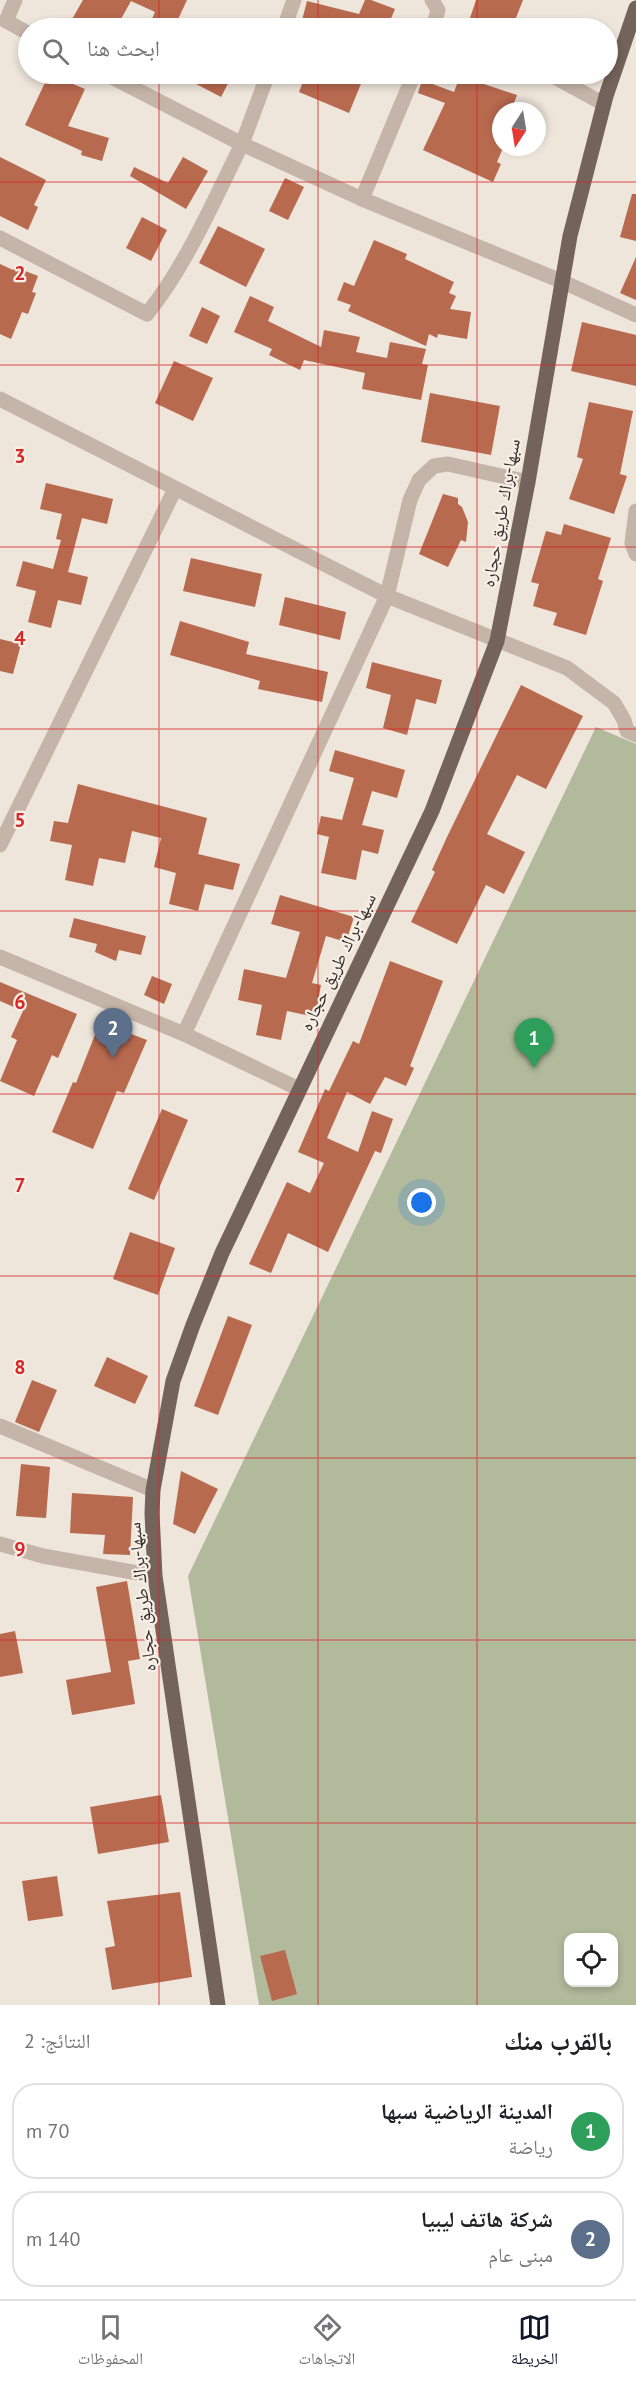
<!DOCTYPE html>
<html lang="ar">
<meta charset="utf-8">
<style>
body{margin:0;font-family:"PT Sans","Noto Naskh Arabic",sans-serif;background:#f2f2f2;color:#202124;direction:rtl}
.controls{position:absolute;right:18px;bottom:18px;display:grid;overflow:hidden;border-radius:12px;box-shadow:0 3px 9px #0003}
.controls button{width:54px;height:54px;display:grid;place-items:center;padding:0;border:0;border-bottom:2px solid #e0e0e0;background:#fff;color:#202124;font:30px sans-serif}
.compass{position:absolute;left:492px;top:102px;width:54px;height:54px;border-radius:50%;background:#fff;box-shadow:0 3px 9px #0003;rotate:192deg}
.you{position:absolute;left:422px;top:1203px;width:21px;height:21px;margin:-15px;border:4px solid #fff;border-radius:50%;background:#1a73e8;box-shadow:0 0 0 9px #1a73e833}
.badge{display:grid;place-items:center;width:39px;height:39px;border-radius:50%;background:#111827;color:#fff;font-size:20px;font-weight:700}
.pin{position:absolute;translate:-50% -50px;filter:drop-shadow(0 2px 3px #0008)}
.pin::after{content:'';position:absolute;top:32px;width:21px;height:18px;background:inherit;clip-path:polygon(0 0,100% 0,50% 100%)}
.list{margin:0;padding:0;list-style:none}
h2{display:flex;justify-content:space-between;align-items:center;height:78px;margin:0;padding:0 24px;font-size:26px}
h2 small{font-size:20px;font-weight:400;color:#757577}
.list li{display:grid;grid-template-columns:39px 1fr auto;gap:18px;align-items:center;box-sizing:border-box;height:96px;margin:0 12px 12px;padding:0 12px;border:2px solid #e0e0e0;border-radius:24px}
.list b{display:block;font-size:22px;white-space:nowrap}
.list p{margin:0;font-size:20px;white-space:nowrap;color:#757577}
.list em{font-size:20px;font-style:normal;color:#757577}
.icon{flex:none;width:33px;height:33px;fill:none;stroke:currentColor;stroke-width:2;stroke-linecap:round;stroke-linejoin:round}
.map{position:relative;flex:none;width:636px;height:2005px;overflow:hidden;direction:ltr}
.search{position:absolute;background:#fff;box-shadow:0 3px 9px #0003;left:18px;right:18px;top:18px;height:66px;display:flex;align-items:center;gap:15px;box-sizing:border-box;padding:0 21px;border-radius:33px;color:#757577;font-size:22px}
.sheet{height:294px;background:#fff}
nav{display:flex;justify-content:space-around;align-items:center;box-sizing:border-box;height:84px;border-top:2px solid #e0e0e0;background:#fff;font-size:16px;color:#757577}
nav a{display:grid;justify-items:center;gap:3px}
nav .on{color:#111827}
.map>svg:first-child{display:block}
.green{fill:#b1bb9c;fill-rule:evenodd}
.building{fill:#b86a4f}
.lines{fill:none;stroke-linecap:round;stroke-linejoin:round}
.minor{stroke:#c5b5a8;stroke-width:15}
.major{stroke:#73635a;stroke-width:15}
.grid{fill:none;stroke:#d62828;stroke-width:1.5;stroke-opacity:0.55}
.labels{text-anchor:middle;stroke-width:4.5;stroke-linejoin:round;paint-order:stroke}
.street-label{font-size:18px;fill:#322b27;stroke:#f7efe6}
.grid-label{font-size:20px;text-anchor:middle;font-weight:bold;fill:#d62828;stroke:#f7efe6;stroke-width:4.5;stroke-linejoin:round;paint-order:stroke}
</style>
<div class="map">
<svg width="636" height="2005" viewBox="0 0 636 2005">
<rect width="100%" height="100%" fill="#eee5db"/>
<path class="green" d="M 596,727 L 636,744 L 636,2005 L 259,2005 L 188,1576 ZM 568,1938 L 614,1938 L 614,1982 L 568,1982 Z"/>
<g class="building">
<path d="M 83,0 L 187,0 L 174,28 L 148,28 L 155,12 L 131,1 L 116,28 L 67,28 Z"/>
<path d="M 365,0 L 371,0 L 395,9 L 387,28 L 300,28 L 307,1 L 359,14 Z"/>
<path d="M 476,0 L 523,0 L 512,28 L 498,28 L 470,18 Z"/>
<path d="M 49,74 L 85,89 L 68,126 L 109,138 L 102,161 L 81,155 L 82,151 L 25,125 Z"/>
<path d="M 177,74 L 233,74 L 221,97 Z"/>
<path d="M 306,74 L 365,74 L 349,113 L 299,92 Z"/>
<path d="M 460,76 L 517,95 L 511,111 L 501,111 L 501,147 L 503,148 L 497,162 L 501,164 L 493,182 L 423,150 L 445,103 L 418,93 L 422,80 L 454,92 Z"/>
<path d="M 0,157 L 46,180 L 34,205 L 38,207 L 28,230 L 0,216 Z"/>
<path d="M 183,157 L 208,171 L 186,209 L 130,176 L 134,167 L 168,183 Z"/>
<path d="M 285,178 L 304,187 L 288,220 L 269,211 Z"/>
<path d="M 632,194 L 636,194 L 636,241 L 620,237 Z"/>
<path d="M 142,217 L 167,230 L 151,261 L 126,248 Z"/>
<path d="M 218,226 L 265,249 L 246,287 L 199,263 Z"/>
<path d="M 374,240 L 407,254 L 405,259 L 454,282 L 449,293 L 456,296 L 450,309 L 471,312 L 467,339 L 438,334 L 437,338 L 429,334 L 426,346 L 348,311 L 351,305 L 337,300 L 344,282 L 354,286 Z"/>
<path d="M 636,257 L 636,300 L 620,293 Z"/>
<path d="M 0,264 L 13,270 L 15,267 L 38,276 L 32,292 L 36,293 L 28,314 L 22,312 L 11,339 L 0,334 Z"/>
<path d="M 250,296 L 274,307 L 268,321 L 321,347 L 324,330 L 360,337 L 356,352 L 387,358 L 390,342 L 426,349 L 422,364 L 428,365 L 421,400 L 362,389 L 365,373 L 304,360 L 300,370 L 269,355 L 272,349 L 234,332 Z"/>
<path d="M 202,307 L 220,316 L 207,344 L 189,336 Z"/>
<path d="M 582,322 L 636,335 L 636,386 L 571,371 Z"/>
<path d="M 174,361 L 213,378 L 193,421 L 155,403 Z"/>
<path d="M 430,393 L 500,406 L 491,455 L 421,442 Z"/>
<path d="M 589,402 L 633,411 L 620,474 L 627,476 L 614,514 L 569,499 L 583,459 L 577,457 Z"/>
<path d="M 46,483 L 113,499 L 107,524 L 82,518 L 68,572 L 88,577 L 81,605 L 58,600 L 51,628 L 28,622 L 36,591 L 16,586 L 23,561 L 53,569 L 61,540 L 56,539 L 62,514 L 40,509 Z"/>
<path d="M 443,494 L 458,498 L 458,504 L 462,507 L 468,522 L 466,542 L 461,540 L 448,567 L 419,554 Z"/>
<path d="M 564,524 L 611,538 L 598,579 L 603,581 L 586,635 L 553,625 L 557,613 L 533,606 L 539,584 L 531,582 L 546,531 L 561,535 Z"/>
<path d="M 191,558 L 262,574 L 255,607 L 183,591 Z"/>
<path d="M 285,597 L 346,612 L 340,640 L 279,625 Z"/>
<path d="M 180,621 L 249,642 L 246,654 L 328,672 L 322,702 L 258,689 L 260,681 L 170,655 Z"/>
<path d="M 0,639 L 21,644 L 13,674 L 0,671 Z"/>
<path d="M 372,662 L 442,680 L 436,704 L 416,699 L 407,735 L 383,728 L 391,695 L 366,688 Z"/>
<path d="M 521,685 L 583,716 L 546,789 L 517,775 L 487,834 L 525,852 L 504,894 L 486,885 L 457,944 L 411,922 L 435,872 L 432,870 L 447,837 Z"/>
<path d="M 335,750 L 405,770 L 397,798 L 372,791 L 362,825 L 384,830 L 378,854 L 362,850 L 356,880 L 321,873 L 329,837 L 317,834 L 321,816 L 342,820 L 354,778 L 329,771 Z"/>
<path d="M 78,784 L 207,818 L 198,854 L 240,864 L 233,890 L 205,884 L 198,911 L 169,904 L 176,873 L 154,867 L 161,838 L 132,831 L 125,863 L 99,858 L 93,886 L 65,880 L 72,845 L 50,841 L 54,821 L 68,823 Z"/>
<path d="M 280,895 L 354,917 L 346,942 L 326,936 L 312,983 L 321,985 L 315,1017 L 287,1011 L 281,1040 L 256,1035 L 262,1005 L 238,1000 L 244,969 L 286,978 L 300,932 L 271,924 Z"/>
<path d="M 74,918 L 146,936 L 141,955 L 119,950 L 116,961 L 95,952 L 97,944 L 69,937 Z"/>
<path d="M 390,961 L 443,981 L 410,1066 L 414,1068 L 406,1086 L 385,1077 L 370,1104 L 347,1092 L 327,1138 L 358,1152 L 372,1111 L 393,1119 L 381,1153 L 375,1151 L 328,1252 L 288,1233 L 271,1273 L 249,1264 L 287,1182 L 310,1193 L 324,1163 L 298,1152 L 325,1089 L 329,1091 L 353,1041 L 359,1044 Z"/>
<path d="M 152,976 L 172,984 L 164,1004 L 144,995 Z"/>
<path d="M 0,982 L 77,1014 L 58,1058 L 52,1055 L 34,1096 L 0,1081 L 17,1040 L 11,1037 L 23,1011 L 0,1001 Z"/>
<path d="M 100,1022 L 147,1040 L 124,1093 L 117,1091 L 93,1149 L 52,1132 L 73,1082 L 76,1083 Z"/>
<path d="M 162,1109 L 188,1120 L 154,1200 L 128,1189 Z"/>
<path d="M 130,1232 L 175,1248 L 158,1295 L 113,1279 Z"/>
<path d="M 228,1316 L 252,1325 L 218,1415 L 194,1406 Z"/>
<path d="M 107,1357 L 148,1376 L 135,1404 L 94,1386 Z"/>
<path d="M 32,1380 L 57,1390 L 39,1432 L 15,1422 Z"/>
<path d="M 21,1464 L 50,1467 L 46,1518 L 16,1516 Z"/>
<path d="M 181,1471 L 218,1489 L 195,1534 L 173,1524 Z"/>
<path d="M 72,1493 L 133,1497 L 130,1555 L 103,1554 L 105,1535 L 70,1533 Z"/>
<path d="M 127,1581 L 140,1659 L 128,1661 L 135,1704 L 72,1715 L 66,1680 L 111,1672 L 96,1587 Z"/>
<path d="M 15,1631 L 23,1673 L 0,1677 L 0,1634 Z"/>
<path d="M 161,1795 L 169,1842 L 98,1854 L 90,1807 Z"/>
<path d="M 57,1876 L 63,1916 L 28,1921 L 22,1881 Z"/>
<path d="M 180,1892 L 192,1977 L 112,1990 L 105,1948 L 115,1946 L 107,1901 Z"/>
<path d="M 285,1950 L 297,1994 L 272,2001 L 260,1956 Z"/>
</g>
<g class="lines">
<g class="minor">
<path d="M 15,0 L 6,21 L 28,33"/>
<path d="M 432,0 L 438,10 L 433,28"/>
<path d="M 284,28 L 294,0"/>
<path d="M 106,74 L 242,144 L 268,74"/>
<path d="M 549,74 L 604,104"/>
<path d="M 362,199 L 414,74"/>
<path d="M 0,238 L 147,314 C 187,264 213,202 242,144 L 362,199 L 561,281 L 636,315"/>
<path d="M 0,399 L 387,596 L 567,668 L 614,703 L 624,720 L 627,731 L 636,735"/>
<path d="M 636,511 L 632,543 L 636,554"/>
<path d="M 0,845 L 175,489"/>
<path d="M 0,957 L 184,1034 L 299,1089"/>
<path d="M 184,1034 L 387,596 L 410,500 L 419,480 L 434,466 L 448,464 L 528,482"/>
<path d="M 0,1426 L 153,1490"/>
<path d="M 0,1544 L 43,1556 L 155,1576"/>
</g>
<path class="major" d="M 218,2005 L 155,1576 L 152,1513 L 153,1490 L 173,1381 L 193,1325 L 222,1253 L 432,811 L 497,641 L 528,482 L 570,236 L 606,96 L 636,8"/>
</g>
<path class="grid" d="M 159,0 L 159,28M 318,0 L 318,28M 477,0 L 477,28M 159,74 L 159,2005M 318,74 L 318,2005M 477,74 L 477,2005M 0,182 L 636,182M 0,365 L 636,365M 0,547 L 636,547M 0,729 L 636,729M 0,911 L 636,911M 0,1094 L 636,1094M 0,1276 L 636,1276M 0,1458 L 636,1458M 0,1640 L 636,1640M 0,1823 L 636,1823"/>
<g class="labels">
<g class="street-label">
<text transform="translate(501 513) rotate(-80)" y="6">سبها-براك طريق حجاره</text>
<text transform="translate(338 962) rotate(-64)" y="6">سبها-براك طريق حجاره</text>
<text transform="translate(142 1597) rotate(-96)" y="6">سبها-براك طريق حجاره</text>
</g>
</g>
<g class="grid-label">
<text x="20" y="280">2</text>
<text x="20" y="463">3</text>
<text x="20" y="645">4</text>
<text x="20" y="827">5</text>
<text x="20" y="1009">6</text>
<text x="20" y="1192">7</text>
<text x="20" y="1374">8</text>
<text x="20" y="1556">9</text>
</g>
</svg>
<div class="controls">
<button><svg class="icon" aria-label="locate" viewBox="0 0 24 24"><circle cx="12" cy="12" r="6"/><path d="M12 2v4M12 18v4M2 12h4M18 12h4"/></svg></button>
</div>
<svg class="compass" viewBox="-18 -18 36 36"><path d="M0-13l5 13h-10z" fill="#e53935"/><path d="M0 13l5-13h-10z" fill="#757577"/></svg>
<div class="you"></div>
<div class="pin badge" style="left:534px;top:1068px;background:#2e9e5b">1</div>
<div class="pin badge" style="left:113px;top:1058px;background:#5c6f8a">2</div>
<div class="search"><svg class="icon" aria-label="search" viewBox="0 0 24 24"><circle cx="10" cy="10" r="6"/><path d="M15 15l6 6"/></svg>ابحث هنا</div>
</div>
<section class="sheet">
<h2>بالقرب منك<small>النتائج: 2</small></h2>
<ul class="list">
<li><span class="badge" style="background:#2e9e5b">1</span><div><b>المدينة الرياضية سبها</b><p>رياضة</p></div><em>70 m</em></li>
<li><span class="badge" style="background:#5c6f8a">2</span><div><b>شركة هاتف ليبيا</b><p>مبنى عام</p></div><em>140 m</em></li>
</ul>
</section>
<nav>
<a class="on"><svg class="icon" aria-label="map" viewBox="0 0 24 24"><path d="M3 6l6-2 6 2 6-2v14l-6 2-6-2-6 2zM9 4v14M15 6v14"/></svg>الخريطة</a>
<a><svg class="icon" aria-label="directions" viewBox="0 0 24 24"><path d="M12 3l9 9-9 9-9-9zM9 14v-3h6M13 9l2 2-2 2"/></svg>الاتجاهات</a>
<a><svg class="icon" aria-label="saved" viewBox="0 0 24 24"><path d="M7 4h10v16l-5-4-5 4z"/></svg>المحفوظات</a>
</nav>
